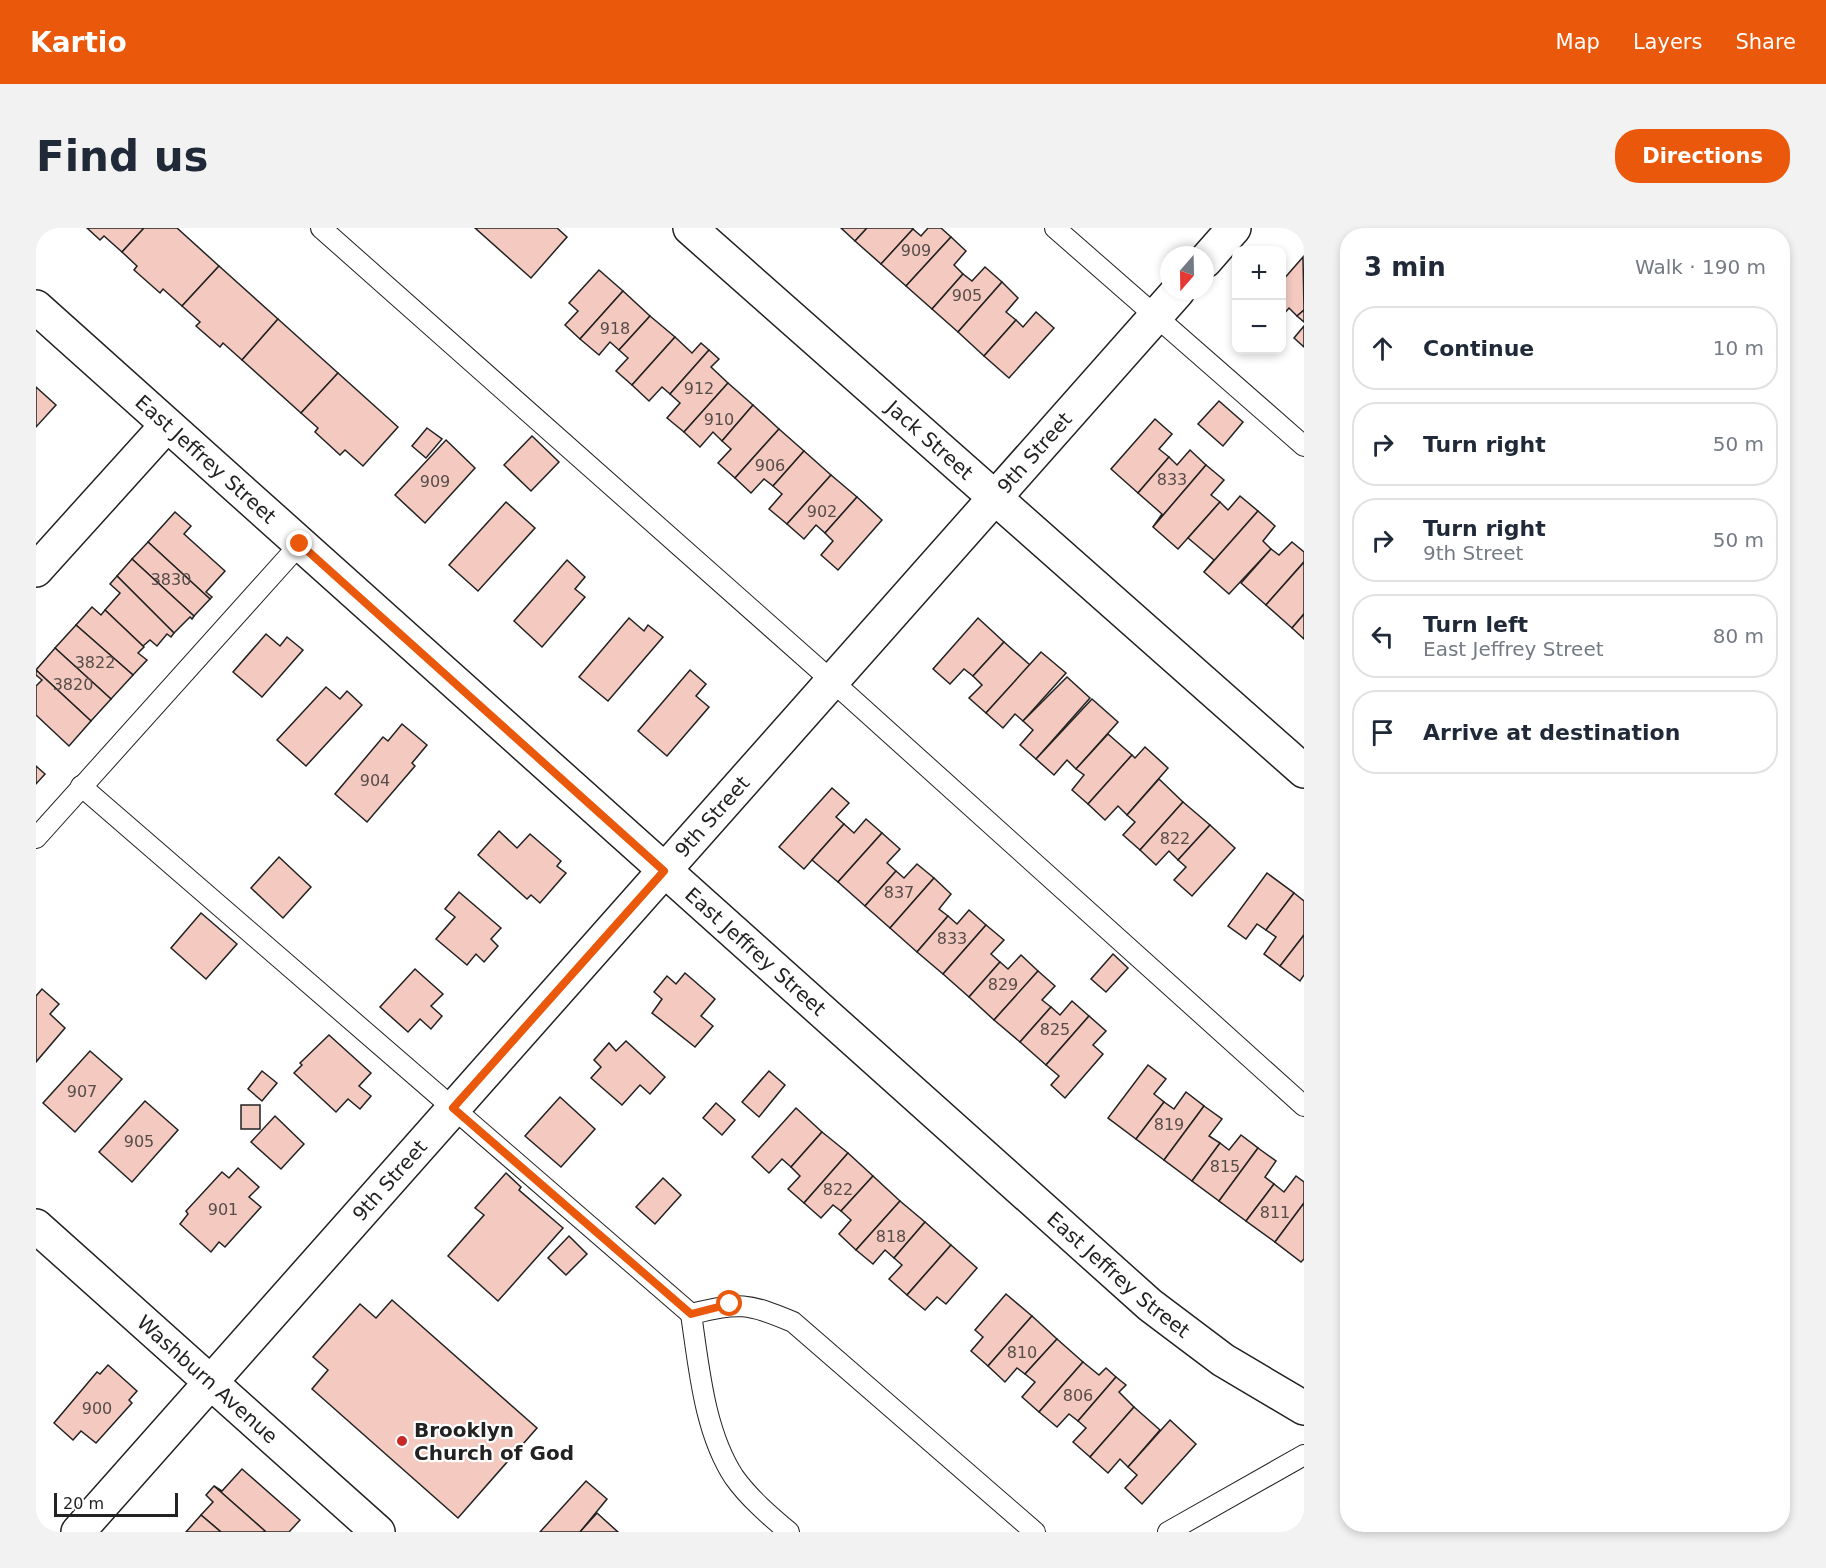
<!DOCTYPE html>
<meta charset="utf-8">
<style>
body{margin:0;font-family:"DejaVu Sans",sans-serif;background:#f2f2f3;color:#1f2937}
.controls{position:absolute;right:18px;top:18px;display:grid;overflow:hidden;border-radius:12px;box-shadow:0 3px 9px #0003}
.controls button{width:54px;height:54px;display:grid;place-items:center;padding:0;border:0;border-bottom:2px solid #e0e1e3;background:#fff;color:#1f2937;font:30px sans-serif}
.compass{position:absolute;left:1124px;top:18px;width:54px;height:54px;border-radius:50%;background:#fff;box-shadow:0 3px 9px #0003;rotate:200deg}
.scale{position:absolute;left:18px;bottom:15px;width:124px;box-sizing:border-box;padding-left:6px;border:3px solid #222;border-top:0;font-size:16px;line-height:21px;white-space:nowrap;color:#222;-webkit-text-stroke:4px #fff;paint-order:stroke}
.stop{position:absolute;width:18px;height:18px;margin:-14px;border:4px solid #ea580c;border-radius:50%;background:#fff}
.stop.end{background:#ea580c;border-color:#fff;box-shadow:0 2px 6px #0008}
.list{margin:0;padding:0;list-style:none}
h2{display:flex;justify-content:space-between;align-items:center;height:78px;margin:0;padding:0 24px;font-size:26px}
h2 small{font-size:20px;font-weight:400;color:#747a83}
.list li{display:grid;grid-template-columns:39px 1fr auto;gap:18px;align-items:center;box-sizing:border-box;height:84px;margin:0 12px 12px;padding:0 12px;border:2px solid #e0e1e3;border-radius:24px}
.list b{display:block;font-size:22px;white-space:nowrap}
.list p{margin:0;font-size:20px;white-space:nowrap;color:#747a83}
.list em{font-size:20px;font-style:normal;color:#747a83}
.icon{flex:none;width:33px;height:33px;fill:none;stroke:currentColor;stroke-width:2;stroke-linecap:round;stroke-linejoin:round}
.map{position:relative;flex:none;width:1268px;height:1304px;overflow:hidden;border-radius:24px}
header{display:flex;align-items:center;gap:36px;box-sizing:border-box;height:84px;padding:0 30px;background:#ea580c;color:#fff}
header strong{font-size:28px}
nav{display:flex;gap:33px;margin-inline-start:auto;font-size:21px}
.intro{display:flex;align-items:center;justify-content:space-between;box-sizing:border-box;height:144px;padding:0 36px}
h1{margin:0;font-size:42px}
.button{padding:15px 27px;border-radius:24px;background:#ea580c;color:#fff;font-size:21px;font-weight:700}
main{display:flex;gap:36px;padding:0 36px}
aside{flex:1;background:#fff;border-radius:24px;box-shadow:0 3px 9px #0003}
.map>svg:first-child{display:block}
.building{fill:#f3c9c0;stroke:#222;stroke-width:1.5}
.lines{fill:none;stroke-linecap:round;stroke-linejoin:round}
.service-casing{stroke:#222;stroke-width:22}
.minor-casing{stroke:#222;stroke-width:36}
.service{stroke:#fff;stroke-width:20}
.minor{stroke:#fff;stroke-width:33}
.route{stroke:#ea580c;stroke-width:8}
.poi-dot{fill:#c62828;stroke:#fff;stroke-width:2}
.labels{text-anchor:middle;stroke-width:4.5;stroke-linejoin:round;paint-order:stroke}
.number-label{font-size:16px;fill:#564c4a}
.street-label{font-size:20px;fill:#222;stroke:#fff}
.poi-label{font-size:20px;font-weight:bold;fill:#222;stroke:#fff;text-anchor:start}
</style>
<header>
<strong>Kartio</strong>
<nav><a>Map</a><a>Layers</a><a>Share</a></nav>
</header>
<div class="intro"><h1>Find us</h1><a class="button">Directions</a></div>
<main>
<div class="map">
<svg width="1268" height="1304" viewBox="0 0 1268 1304">
<rect width="100%" height="100%" fill="#fff"/>
<g class="building">
<path d="M 51,0 L 108,0 L 86,24 L 68,8 L 64,12 Z"/>
<path d="M 108,0 L 141,0 L 183,38 L 146,78 L 127,61 L 124,65 L 98,42 L 101,38 L 86,24 Z"/>
<path d="M 439,0 L 521,0 L 531,9 L 495,50 Z"/>
<path d="M 805,0 L 831,0 L 819,13 Z"/>
<path d="M 831,0 L 876,0 L 877,1 L 845,36 L 819,13 Z"/>
<path d="M 892,0 L 905,0 L 915,9 L 870,58 L 845,36 L 877,1 L 885,8 Z"/>
<path d="M 915,9 L 930,23 L 918,37 L 927,46 L 896,81 L 870,58 Z"/>
<path d="M 1267,29 L 1268,82 L 1261,88 L 1253,80 L 1246,88 L 1246,53 Z"/>
<path d="M 183,38 L 242,91 L 206,132 L 187,115 L 184,119 L 160,98 L 164,94 L 146,78 Z"/>
<path d="M 949,39 L 966,54 L 922,104 L 896,81 L 927,46 L 936,53 Z"/>
<path d="M 563,42 L 587,63 L 544,111 L 529,97 L 542,83 L 533,75 Z"/>
<path d="M 966,54 L 982,70 L 970,84 L 980,92 L 948,128 L 922,104 Z"/>
<path d="M 587,63 L 614,88 L 583,122 L 574,114 L 563,127 L 544,111 Z"/>
<path d="M 1268,82 L 1268,94 L 1261,88 Z"/>
<path d="M 1000,84 L 1018,100 L 973,150 L 948,128 L 980,92 L 987,99 Z"/>
<path d="M 614,88 L 639,109 L 596,157 L 580,143 L 592,130 L 583,122 Z"/>
<path d="M 242,91 L 302,145 L 265,185 L 206,132 Z"/>
<path d="M 1268,98 L 1268,119 L 1258,110 Z"/>
<path d="M 639,109 L 656,125 L 665,115 L 673,122 L 634,166 L 626,159 L 613,173 L 596,157 Z"/>
<path d="M 673,122 L 683,131 L 675,139 L 692,155 L 648,204 L 631,190 L 644,175 L 634,166 Z"/>
<path d="M 302,145 L 362,199 L 327,238 L 309,222 L 304,227 L 279,204 L 282,200 L 265,185 Z"/>
<path d="M 692,155 L 717,177 L 686,213 L 677,204 L 664,219 L 648,204 Z"/>
<path d="M 0,159 L 20,177 L 0,199 Z"/>
<path d="M 1183,173 L 1207,194 L 1187,218 L 1162,196 Z"/>
<path d="M 717,177 L 743,201 L 699,250 L 682,235 L 695,221 L 686,213 Z"/>
<path d="M 1119,191 L 1136,206 L 1123,221 L 1133,229 L 1102,265 L 1075,241 Z"/>
<path d="M 391,200 L 406,211 L 390,230 L 376,218 Z"/>
<path d="M 743,201 L 768,223 L 737,258 L 728,251 L 715,265 L 699,250 Z"/>
<path d="M 496,208 L 523,234 L 495,263 L 468,237 Z"/>
<path d="M 410,212 L 439,240 L 389,295 L 359,267 Z"/>
<path d="M 1154,222 L 1170,237 L 1117,299 L 1126,286 L 1102,265 L 1133,229 L 1141,237 Z"/>
<path d="M 768,223 L 795,247 L 751,296 L 733,281 L 746,266 L 737,258 Z"/>
<path d="M 1170,237 L 1188,252 L 1175,267 L 1184,274 L 1142,321 L 1117,299 Z"/>
<path d="M 795,247 L 821,269 L 789,305 L 780,297 L 768,311 L 751,296 Z"/>
<path d="M 1204,268 L 1222,283 L 1168,344 L 1178,332 L 1152,310 L 1184,274 L 1192,282 Z"/>
<path d="M 821,269 L 846,292 L 802,342 L 785,327 L 797,313 L 789,305 Z"/>
<path d="M 470,274 L 499,300 L 442,363 L 413,337 Z"/>
<path d="M 1222,283 L 1239,298 L 1227,313 L 1235,321 L 1193,366 L 1168,344 Z"/>
<path d="M 139,284 L 155,298 L 148,306 L 189,343 L 170,364 L 176,369 L 174,371 L 112,314 Z"/>
<path d="M 112,314 L 174,371 L 158,388 L 96,331 Z"/>
<path d="M 1256,314 L 1268,324 L 1268,334 L 1230,377 L 1205,355 L 1235,321 L 1243,327 Z"/>
<path d="M 96,331 L 158,388 L 156,391 L 154,389 L 138,405 L 81,348 Z"/>
<path d="M 531,332 L 549,349 L 539,361 L 549,369 L 506,419 L 478,393 Z"/>
<path d="M 1268,334 L 1268,386 L 1256,400 L 1230,377 Z"/>
<path d="M 81,348 L 138,405 L 135,409 L 131,406 L 121,418 L 114,412 L 107,418 L 69,382 L 84,365 L 74,356 Z"/>
<path d="M 56,379 L 65,387 L 69,382 L 108,419 L 102,425 L 111,432 L 97,447 L 40,397 Z"/>
<path d="M 1268,386 L 1268,411 L 1256,400 Z"/>
<path d="M 593,390 L 608,403 L 612,397 L 627,409 L 572,473 L 543,449 Z"/>
<path d="M 942,390 L 968,414 L 937,448 L 928,441 L 914,456 L 897,441 Z"/>
<path d="M 40,397 L 97,447 L 75,471 L 19,420 Z"/>
<path d="M 230,406 L 244,418 L 251,409 L 267,422 L 226,469 L 197,444 Z"/>
<path d="M 968,414 L 994,437 L 950,485 L 933,470 L 946,457 L 937,448 Z"/>
<path d="M 19,420 L 75,471 L 55,493 L 0,442 Z"/>
<path d="M 1005,424 L 1030,445 L 987,493 L 979,486 L 967,500 L 950,485 Z"/>
<path d="M 0,442 L 55,493 L 33,518 L 0,487 L 0,458 L 6,452 L 0,447 Z"/>
<path d="M 654,442 L 670,456 L 660,468 L 673,479 L 631,528 L 602,503 Z"/>
<path d="M 1031,449 L 1054,470 L 1000,531 L 984,517 L 997,502 L 987,493 Z"/>
<path d="M 290,459 L 304,471 L 311,463 L 326,477 L 270,538 L 241,512 Z"/>
<path d="M 1056,471 L 1082,494 L 1040,541 L 1031,532 L 1018,547 L 1000,531 Z"/>
<path d="M 366,496 L 391,517 L 376,535 L 379,538 L 331,594 L 299,566 L 347,509 L 352,513 Z"/>
<path d="M 1072,506 L 1096,527 L 1052,576 L 1036,562 L 1048,547 L 1040,541 Z"/>
<path d="M 1109,519 L 1132,540 L 1091,587 L 1082,578 L 1069,592 L 1052,576 L 1096,527 L 1099,530 Z"/>
<path d="M 0,538 L 9,546 L 0,556 Z"/>
<path d="M 1123,551 L 1147,574 L 1104,622 L 1087,607 L 1099,594 L 1091,587 Z"/>
<path d="M 796,560 L 813,575 L 800,589 L 808,596 L 768,641 L 743,619 Z"/>
<path d="M 1147,574 L 1174,597 L 1142,632 L 1133,623 L 1120,637 L 1104,622 Z"/>
<path d="M 830,591 L 846,605 L 802,654 L 776,632 L 808,596 L 818,605 Z"/>
<path d="M 1174,597 L 1199,620 L 1156,668 L 1138,652 L 1150,639 L 1142,632 Z"/>
<path d="M 463,603 L 481,620 L 494,606 L 525,633 L 521,638 L 530,645 L 504,675 L 495,667 L 491,671 L 442,627 Z"/>
<path d="M 846,605 L 864,621 L 851,635 L 860,643 L 829,678 L 802,654 Z"/>
<path d="M 243,629 L 275,659 L 247,690 L 215,660 Z"/>
<path d="M 881,636 L 898,650 L 854,700 L 829,678 L 860,643 L 868,650 Z"/>
<path d="M 1231,645 L 1258,665 L 1230,702 L 1221,696 L 1210,711 L 1192,698 Z"/>
<path d="M 898,650 L 915,666 L 903,681 L 912,688 L 881,724 L 854,700 Z"/>
<path d="M 423,664 L 465,700 L 455,711 L 462,718 L 448,734 L 440,726 L 431,737 L 400,711 L 419,689 L 409,681 Z"/>
<path d="M 1258,665 L 1268,673 L 1268,707 L 1244,738 L 1228,726 L 1240,709 L 1230,702 Z"/>
<path d="M 933,682 L 950,697 L 907,746 L 881,724 L 912,688 L 921,696 Z"/>
<path d="M 165,685 L 201,716 L 170,751 L 135,720 Z"/>
<path d="M 950,697 L 968,712 L 955,726 L 964,734 L 933,769 L 907,746 Z"/>
<path d="M 1268,707 L 1268,747 L 1264,753 L 1244,738 Z"/>
<path d="M 1077,726 L 1092,740 L 1070,764 L 1055,751 Z"/>
<path d="M 985,727 L 1002,743 L 958,792 L 933,769 L 964,734 L 972,741 Z"/>
<path d="M 379,741 L 407,766 L 395,778 L 406,788 L 395,801 L 384,791 L 372,804 L 344,779 Z"/>
<path d="M 1002,743 L 1019,758 L 1006,772 L 1015,779 L 984,814 L 958,792 Z"/>
<path d="M 649,745 L 679,771 L 665,788 L 677,798 L 659,819 L 616,785 L 626,771 L 618,764 L 631,748 L 640,756 Z"/>
<path d="M 6,761 L 23,776 L 14,786 L 29,800 L 0,834 L 0,768 Z"/>
<path d="M 1036,773 L 1053,788 L 1010,837 L 984,814 L 1015,779 L 1024,787 Z"/>
<path d="M 1053,788 L 1070,803 L 1057,817 L 1067,826 L 1029,870 L 1015,857 L 1023,848 L 1010,837 Z"/>
<path d="M 293,807 L 335,845 L 323,858 L 335,868 L 324,881 L 312,871 L 300,884 L 258,845 L 266,837 L 264,835 Z"/>
<path d="M 590,813 L 629,849 L 614,866 L 604,857 L 586,877 L 555,850 L 565,839 L 558,832 L 573,815 L 580,823 Z"/>
<path d="M 54,823 L 86,851 L 39,904 L 7,875 Z"/>
<path d="M 1112,837 L 1130,851 L 1118,866 L 1128,874 L 1100,911 L 1072,890 Z"/>
<path d="M 226,843 L 241,855 L 226,873 L 212,861 Z"/>
<path d="M 733,843 L 749,857 L 723,889 L 706,874 Z"/>
<path d="M 1150,864 L 1168,878 L 1128,932 L 1100,911 L 1128,874 L 1138,881 Z"/>
<path d="M 524,869 L 559,901 L 525,939 L 489,908 Z"/>
<path d="M 109,873 L 142,902 L 96,954 L 63,924 Z"/>
<path d="M 680,875 L 699,892 L 686,907 L 667,890 Z"/>
<rect x="205" y="877" width="19" height="24"/>
<path d="M 1168,878 L 1186,891 L 1173,908 L 1184,915 L 1156,953 L 1128,932 Z"/>
<path d="M 760,880 L 786,904 L 755,939 L 746,931 L 733,945 L 716,929 Z"/>
<path d="M 239,888 L 268,916 L 245,941 L 215,914 Z"/>
<path d="M 786,904 L 812,925 L 768,975 L 752,961 L 764,948 L 755,939 Z"/>
<path d="M 1205,907 L 1222,920 L 1183,973 L 1156,953 L 1184,915 L 1193,922 Z"/>
<path d="M 1222,920 L 1240,933 L 1229,949 L 1238,956 L 1210,993 L 1183,973 Z"/>
<path d="M 812,925 L 837,948 L 805,983 L 797,977 L 785,990 L 768,975 Z"/>
<path d="M 202,940 L 223,959 L 213,969 L 225,979 L 189,1019 L 183,1014 L 175,1024 L 144,996 L 152,986 L 150,983 L 186,944 L 193,950 Z"/>
<path d="M 470,945 L 485,959 L 483,962 L 527,1000 L 462,1073 L 412,1028 L 448,987 L 439,980 Z"/>
<path d="M 837,948 L 864,973 L 820,1022 L 803,1006 L 815,992 L 805,983 Z"/>
<path d="M 1260,948 L 1268,954 L 1268,975 L 1239,1014 L 1210,993 L 1238,956 L 1248,964 Z"/>
<path d="M 627,950 L 645,967 L 619,996 L 600,979 Z"/>
<path d="M 864,973 L 889,994 L 858,1030 L 849,1022 L 837,1036 L 820,1022 Z"/>
<path d="M 1268,975 L 1268,1031 L 1265,1034 L 1239,1014 Z"/>
<path d="M 889,994 L 915,1017 L 871,1067 L 853,1051 L 866,1037 L 858,1030 Z"/>
<path d="M 533,1008 L 551,1026 L 530,1047 L 512,1030 Z"/>
<path d="M 915,1017 L 941,1040 L 910,1076 L 901,1069 L 889,1082 L 871,1067 Z"/>
<path d="M 970,1066 L 996,1088 L 952,1138 L 935,1123 L 947,1109 L 939,1102 Z"/>
<path d="M 356,1072 L 501,1200 L 422,1290 L 276,1161 L 292,1142 L 277,1129 L 324,1076 L 340,1090 Z"/>
<path d="M 996,1088 L 1021,1111 L 989,1146 L 981,1140 L 969,1154 L 952,1138 Z"/>
<path d="M 1021,1111 L 1047,1134 L 1003,1184 L 986,1169 L 999,1154 L 989,1146 Z"/>
<path d="M 1047,1134 L 1063,1147 L 1070,1140 L 1080,1149 L 1042,1193 L 1033,1186 L 1021,1199 L 1003,1184 Z"/>
<path d="M 72,1137 L 101,1163 L 93,1172 L 96,1175 L 60,1215 L 45,1203 L 37,1212 L 18,1195 L 61,1144 L 64,1146 Z"/>
<path d="M 1080,1149 L 1090,1157 L 1083,1164 L 1098,1179 L 1054,1229 L 1037,1214 L 1050,1200 L 1042,1193 Z"/>
<path d="M 1098,1179 L 1124,1202 L 1092,1239 L 1084,1231 L 1072,1245 L 1054,1229 Z"/>
<path d="M 1134,1192 L 1160,1216 L 1106,1276 L 1089,1260 L 1101,1247 L 1092,1239 Z"/>
<path d="M 206,1241 L 264,1292 L 253,1304 L 230,1304 L 178,1258 L 186,1263 Z"/>
<path d="M 550,1253 L 571,1271 L 544,1304 L 504,1304 Z"/>
<path d="M 178,1258 L 229,1303 L 227,1304 L 185,1304 L 165,1287 L 177,1274 L 170,1267 Z"/>
<path d="M 561,1285 L 582,1304 L 544,1304 Z"/>
<path d="M 165,1287 L 185,1304 L 150,1304 Z"/>
</g>
<g class="lines">
<g class="service-casing">
<g id="service">
<path d="M 285,0 L 796,453 L 1268,878"/>
<path d="M 1019,0 L 1268,218"/>
<path d="M 45,558 L 655,1086"/>
<path d="M 0,610 L 264,316"/>
<path d="M 753,1304 C 734,1288 713,1270 698,1249 C 668,1203 663,1139 655,1086 C 704,1074 711,1075 757,1094 L 999,1304"/>
<path d="M 1132,1304 L 1268,1227"/>
</g>
</g>
<g class="minor-casing">
<g id="minor">
<path id="s1" d="M 654,0 L 1268,543"/>
<path d="M 1169,33 L 1198,0"/>
<path id="s2" d="M 0,79 L 1114,1077 L 1187,1132 L 1268,1180"/>
<path d="M 0,342 L 131,197"/>
<path id="s3" d="M 0,998 L 342,1304"/>
<path id="s4" d="M 42,1304 L 1142,63"/>
</g>
</g>
<use href="#service" class="service"/>
<use href="#minor" class="minor"/>
</g>
<g class="lines">
<path class="route" d="M 264,316 L 628,643 L 417,880 L 655,1086 L 694,1076"/>
</g>
<circle class="poi-dot" cx="366" cy="1213" r="6"/>
<g class="labels">
<g class="number-label">
<text x="880" y="28">909</text>
<text x="931" y="73">905</text>
<text x="579" y="106">918</text>
<text x="663" y="166">912</text>
<text x="683" y="197">910</text>
<text x="734" y="243">906</text>
<text x="1136" y="257">833</text>
<text x="399" y="259">909</text>
<text x="786" y="289">902</text>
<text x="135" y="357">3830</text>
<text x="59" y="440">3822</text>
<text x="37" y="462">3820</text>
<text x="339" y="558">904</text>
<text x="1139" y="616">822</text>
<text x="863" y="670">837</text>
<text x="916" y="716">833</text>
<text x="967" y="762">829</text>
<text x="1019" y="807">825</text>
<text x="46" y="869">907</text>
<text x="1133" y="902">819</text>
<text x="103" y="919">905</text>
<text x="1189" y="944">815</text>
<text x="802" y="967">822</text>
<text x="187" y="987">901</text>
<text x="1239" y="990">811</text>
<text x="855" y="1014">818</text>
<text x="986" y="1130">810</text>
<text x="1042" y="1173">806</text>
<text x="61" y="1186">900</text>
</g>
<g class="street-label">
<text dy="7" stroke="none"><textPath href="#s1" startOffset="320">Jack Street</textPath></text>
<text dy="7" stroke="none"><textPath href="#s4" startOffset="1442">9th Street</textPath></text>
<text dy="7" stroke="none"><textPath href="#s2" startOffset="228">East Jeffrey Street</textPath></text>
<text dy="7" stroke="none"><textPath href="#s4" startOffset="956">9th Street</textPath></text>
<text dy="7" stroke="none"><textPath href="#s2" startOffset="966">East Jeffrey Street</textPath></text>
<text dy="7" stroke="none"><textPath href="#s4" startOffset="470">9th Street</textPath></text>
<text dy="7" stroke="none"><textPath href="#s2" startOffset="1452">East Jeffrey Street</textPath></text>
<text dy="7" stroke="none"><textPath href="#s3" startOffset="230">Washburn Avenue</textPath></text>
</g>
<g class="poi-label">
<text x="378" y="1209">Brooklyn<tspan x="378" dy="23">Church of God</tspan></text>
</g>
</g>
</svg>
<div class="controls">
<button>+</button>
<button>−</button>
</div>
<svg class="compass" viewBox="-18 -18 36 36"><path d="M0-13l5 13h-10z" fill="#e53935"/><path d="M0 13l5-13h-10z" fill="#747a83"/></svg>
<div class="scale">20 m</div>
<div class="stop" style="left:694px;top:1076px"></div>
<div class="stop end" style="left:264px;top:316px"></div>
</div>
<aside>
<h2>3 min<small>Walk · 190 m</small></h2>
<ul class="list">
<li><svg class="icon" aria-label="ahead" viewBox="0 0 24 24"><path d="M12 20V5M6 11l6-6 6 6"/></svg><div><b>Continue</b></div><em>10 m</em></li>
<li><svg class="icon" aria-label="right" viewBox="0 0 24 24"><path d="M7 20v-9h11M14 6l5 5-5 5"/></svg><div><b>Turn right</b></div><em>50 m</em></li>
<li><svg class="icon" aria-label="right" viewBox="0 0 24 24"><path d="M7 20v-9h11M14 6l5 5-5 5"/></svg><div><b>Turn right</b><p>9th Street</p></div><em>50 m</em></li>
<li><svg class="icon" aria-label="left" viewBox="0 0 24 24"><path d="M17 20v-9H6M10 6l-5 5 5 5"/></svg><div><b>Turn left</b><p>East Jeffrey Street</p></div><em>80 m</em></li>
<li><svg class="icon" aria-label="arrive" viewBox="0 0 24 24"><path d="M6 21V4h12l-3 4 3 4H6"/></svg><div><b>Arrive at destination</b></div></li>
</ul>
</aside>
</main>
